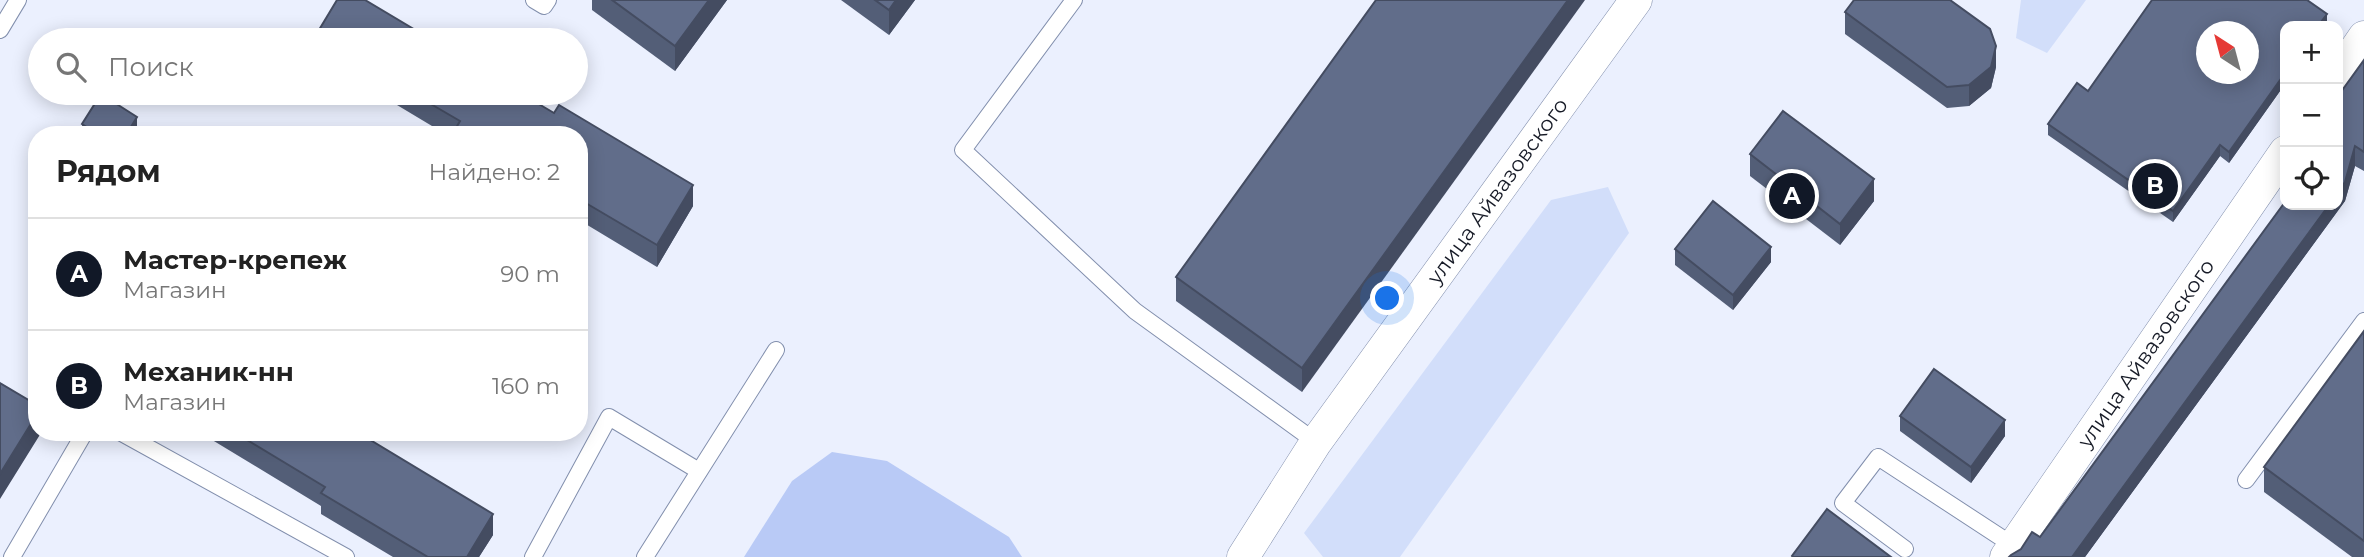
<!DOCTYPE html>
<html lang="ru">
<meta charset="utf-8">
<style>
body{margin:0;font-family:Montserrat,sans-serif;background:#f6f6f6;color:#222}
.controls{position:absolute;right:21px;top:21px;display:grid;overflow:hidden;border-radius:14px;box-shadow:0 4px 18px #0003}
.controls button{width:63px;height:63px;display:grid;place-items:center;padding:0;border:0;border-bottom:2px solid #e0e0e0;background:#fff;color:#222;font:35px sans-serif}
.compass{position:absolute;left:2196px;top:21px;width:63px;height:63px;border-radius:50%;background:#fff;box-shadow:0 4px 18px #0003;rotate:324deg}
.you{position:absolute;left:1388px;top:299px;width:24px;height:24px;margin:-18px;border:5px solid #fff;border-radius:50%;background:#1a73e8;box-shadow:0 0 0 10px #1a73e833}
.badge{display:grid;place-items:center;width:46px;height:46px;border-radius:50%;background:#111827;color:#fff;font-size:23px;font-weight:700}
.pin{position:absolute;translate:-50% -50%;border:4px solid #fff;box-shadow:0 2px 7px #0006}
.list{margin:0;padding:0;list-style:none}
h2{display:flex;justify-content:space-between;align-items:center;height:91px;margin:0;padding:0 28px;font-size:30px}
h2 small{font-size:23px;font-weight:400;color:#767676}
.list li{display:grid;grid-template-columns:46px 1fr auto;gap:21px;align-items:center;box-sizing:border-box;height:112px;padding:0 28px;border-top:2px solid #e0e0e0}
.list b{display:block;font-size:26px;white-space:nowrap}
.list p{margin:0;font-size:23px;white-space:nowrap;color:#767676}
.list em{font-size:23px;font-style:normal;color:#767676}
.icon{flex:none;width:38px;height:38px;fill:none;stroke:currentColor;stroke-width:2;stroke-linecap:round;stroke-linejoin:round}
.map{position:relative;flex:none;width:2364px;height:557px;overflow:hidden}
.search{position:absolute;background:#fff;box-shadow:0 4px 18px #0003;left:28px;top:28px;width:560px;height:77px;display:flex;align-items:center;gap:18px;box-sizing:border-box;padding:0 24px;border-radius:38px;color:#767676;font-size:26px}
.panel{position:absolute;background:#fff;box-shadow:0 4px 18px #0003;left:28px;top:126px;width:560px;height:315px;border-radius:28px}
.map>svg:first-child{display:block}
.green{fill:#d2defa}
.water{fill:#b9caf6}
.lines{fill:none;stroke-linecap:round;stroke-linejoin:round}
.service-casing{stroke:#828fad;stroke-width:18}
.minor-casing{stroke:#828fad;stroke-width:33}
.service{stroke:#fff;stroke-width:16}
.minor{stroke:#fff;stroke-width:32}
.wall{fill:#535e77;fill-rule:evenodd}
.shaded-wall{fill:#444c61}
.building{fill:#616d8a;stroke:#444c61;stroke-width:2;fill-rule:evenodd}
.labels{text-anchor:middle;stroke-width:7;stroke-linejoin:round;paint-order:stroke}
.street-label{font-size:21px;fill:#161a26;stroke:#fff}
</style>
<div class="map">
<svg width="2364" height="557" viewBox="0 0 2364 557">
<rect width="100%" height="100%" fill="#ebf0fe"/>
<g class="green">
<path d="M 2021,0 L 2086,0 L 2047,53 L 2016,38 Z"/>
<path d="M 1608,187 L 1629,233 L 1400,557 L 1323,557 L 1304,533 L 1551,200 Z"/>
</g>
<path class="water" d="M 832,452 L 887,461 L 1009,537 L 1022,557 L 744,557 L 792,481 Z"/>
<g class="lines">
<g class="service-casing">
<g id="service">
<path d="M 534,0 L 544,6 L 548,0"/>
<path d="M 1074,0 L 963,150 L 1135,311 L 1316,442"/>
<path d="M 0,30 L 18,0"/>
<path d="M 120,432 L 346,557"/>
<path d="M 2246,480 L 2364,321"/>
<path d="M 1905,549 L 1843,503 L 1878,457 L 2014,546"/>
<path d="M 12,557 L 85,432"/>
<path d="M 533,557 L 609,417 L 699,471"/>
<path d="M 645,557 L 776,350"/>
</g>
</g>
<g class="minor-casing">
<g id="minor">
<path d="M 2338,75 L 2364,37"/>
<path id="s1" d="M 1243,557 L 1316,442 L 1636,0"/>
<path id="s2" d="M 2006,557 L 2285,152"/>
</g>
</g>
<use href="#service" class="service"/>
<use href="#minor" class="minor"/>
</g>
<g class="wall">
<path d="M 592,0 L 727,0 L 675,71 L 592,10 Z"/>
<path d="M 841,0 L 915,0 L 889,35 Z"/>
<path d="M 1376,0 L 1302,392 L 1176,301 L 1176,277 Z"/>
<path d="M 2152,0 L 2307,0 L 2327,14 L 2326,26 L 2285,26 L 2285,84 L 2229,163 L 2220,156 L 2173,222 L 2048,135 L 2048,124 L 2077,83 L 2088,91 ZM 2207,32 L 2249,32 L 2249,74 L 2207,74 Z"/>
<path d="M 1845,12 L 1996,67 L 1991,88 L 1969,106 L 1947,108 L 1845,34 Z"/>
<path d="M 316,35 L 432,40 L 316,40 Z"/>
<path d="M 2364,60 L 2364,171 L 2355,166 L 2345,201 L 2085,557 L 2009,557 L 2040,537 L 2338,205 Z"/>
<path d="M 377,93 L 520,93 L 693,206 L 657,267 L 579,220 L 579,135 L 447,135 Z"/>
<path d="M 82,124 L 137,132 L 136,135 L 82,135 Z"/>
<path d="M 1750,154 L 1874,201 L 1840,245 L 1750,176 Z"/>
<path d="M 1675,249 L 1771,262 L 1733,310 L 1675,265 Z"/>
<path d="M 2364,331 L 2364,557 L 2352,557 L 2264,492 L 2264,467 Z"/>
<path d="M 1900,416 L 2005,436 L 1971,483 L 1900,431 Z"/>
<path d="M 199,432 L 357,432 L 493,535 L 479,557 L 393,557 L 321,514 L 321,506 Z"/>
</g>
<g class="shaded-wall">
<path d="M 709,0 L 727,0 L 675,71 L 675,46 Z"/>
<path d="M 896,0 L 915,0 L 889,35 L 889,10 Z"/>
<path d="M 1568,0 L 1585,0 L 1302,392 L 1302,368 Z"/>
<path d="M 2327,14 L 2327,26 L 2318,26 Z"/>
<path d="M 1996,46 L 1996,67 L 1991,88 L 1969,106 L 1969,85 Z"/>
<path d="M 2285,73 L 2285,84 L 2229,163 L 2229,152 Z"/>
<path d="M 137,117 L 137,132 L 136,135 L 126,135 Z"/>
<path d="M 2220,145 L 2220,156 L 2173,222 L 2173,211 Z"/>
<path d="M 2355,146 L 2355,166 L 2345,201 L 2085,557 L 2071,557 L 2329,205 L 2338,205 L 2338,192 Z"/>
<path d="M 1874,179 L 1874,201 L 1840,245 L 1840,224 Z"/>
<path d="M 693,185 L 693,206 L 657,267 L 657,245 Z"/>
<path d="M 1771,247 L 1771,262 L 1733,310 L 1733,295 Z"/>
<path d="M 37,414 L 37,432 L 41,433 L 0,499 L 0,474 Z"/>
<path d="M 2005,420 L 2005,436 L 1971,483 L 1971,467 Z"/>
<path d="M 493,514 L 493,535 L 479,557 L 467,557 Z"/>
</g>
<g class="building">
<path d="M 337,0 L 365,0 L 432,40 L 324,40 L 316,35 Z"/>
<path d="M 612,0 L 709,0 L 675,46 Z"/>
<path d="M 875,0 L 896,0 L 889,10 Z"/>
<path d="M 1376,0 L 1568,0 L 1302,368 L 1176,277 Z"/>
<path d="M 1854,0 L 1950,0 L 1990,29 L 1996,46 L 1991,67 L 1969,85 L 1947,87 L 1845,12 Z"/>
<path d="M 2152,0 L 2307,0 L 2327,14 L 2318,26 L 2285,26 L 2285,73 L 2229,152 L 2220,145 L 2173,211 L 2048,124 L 2077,83 L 2088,91 ZM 2207,32 L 2249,32 L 2249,74 L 2207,74 Z"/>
<path d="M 2364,60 L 2364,152 L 2355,146 L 2345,182 L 2338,192 L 2338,96 Z"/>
<path d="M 412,93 L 520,93 L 554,113 L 559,105 L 693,185 L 657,245 L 579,199 L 579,135 L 452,135 L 460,121 Z"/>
<path d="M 101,94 L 137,117 L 126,135 L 99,135 L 82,124 Z"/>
<path d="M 1783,111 L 1874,179 L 1840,224 L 1750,154 Z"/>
<path d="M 1713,201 L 1771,247 L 1733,295 L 1675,249 Z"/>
<path d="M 2285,202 L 2285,205 L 2329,205 L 2072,557 L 2009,557 L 2011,555 L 2021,549 L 2032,532 L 2040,537 Z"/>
<path d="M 2364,331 L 2364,541 L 2264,467 Z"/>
<path d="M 1934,369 L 2005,420 L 1971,467 L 1900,416 Z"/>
<path d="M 0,383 L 37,405 L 37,414 L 0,474 Z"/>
<path d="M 234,432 L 357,432 L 493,514 L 467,557 L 428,557 L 321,493 L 325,487 Z"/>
<path d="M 1827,509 L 1891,557 L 1793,557 L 1792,556 Z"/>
</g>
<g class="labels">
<g class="street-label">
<text dy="7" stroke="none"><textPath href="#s1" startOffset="446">улица Айвазовского</textPath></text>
<text dy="7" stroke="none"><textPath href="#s2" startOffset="247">улица Айвазовского</textPath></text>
</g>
</g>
</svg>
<div class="controls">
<button>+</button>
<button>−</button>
<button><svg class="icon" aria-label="locate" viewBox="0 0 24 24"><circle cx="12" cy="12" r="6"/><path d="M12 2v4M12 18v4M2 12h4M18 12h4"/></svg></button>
</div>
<svg class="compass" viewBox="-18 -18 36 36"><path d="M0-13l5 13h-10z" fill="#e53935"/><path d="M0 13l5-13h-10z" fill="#767676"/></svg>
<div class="you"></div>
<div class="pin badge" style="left:1792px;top:196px">A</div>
<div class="pin badge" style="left:2155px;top:186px">B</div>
<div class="search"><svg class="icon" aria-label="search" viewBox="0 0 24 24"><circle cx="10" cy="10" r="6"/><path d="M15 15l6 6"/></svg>Поиск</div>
<section class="panel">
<h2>Рядом<small>Найдено: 2</small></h2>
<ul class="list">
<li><span class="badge">A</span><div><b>Мастер-крепеж</b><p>Магазин</p></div><em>90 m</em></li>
<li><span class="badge">B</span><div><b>Механик-нн</b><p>Магазин</p></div><em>160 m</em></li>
</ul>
</section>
</div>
